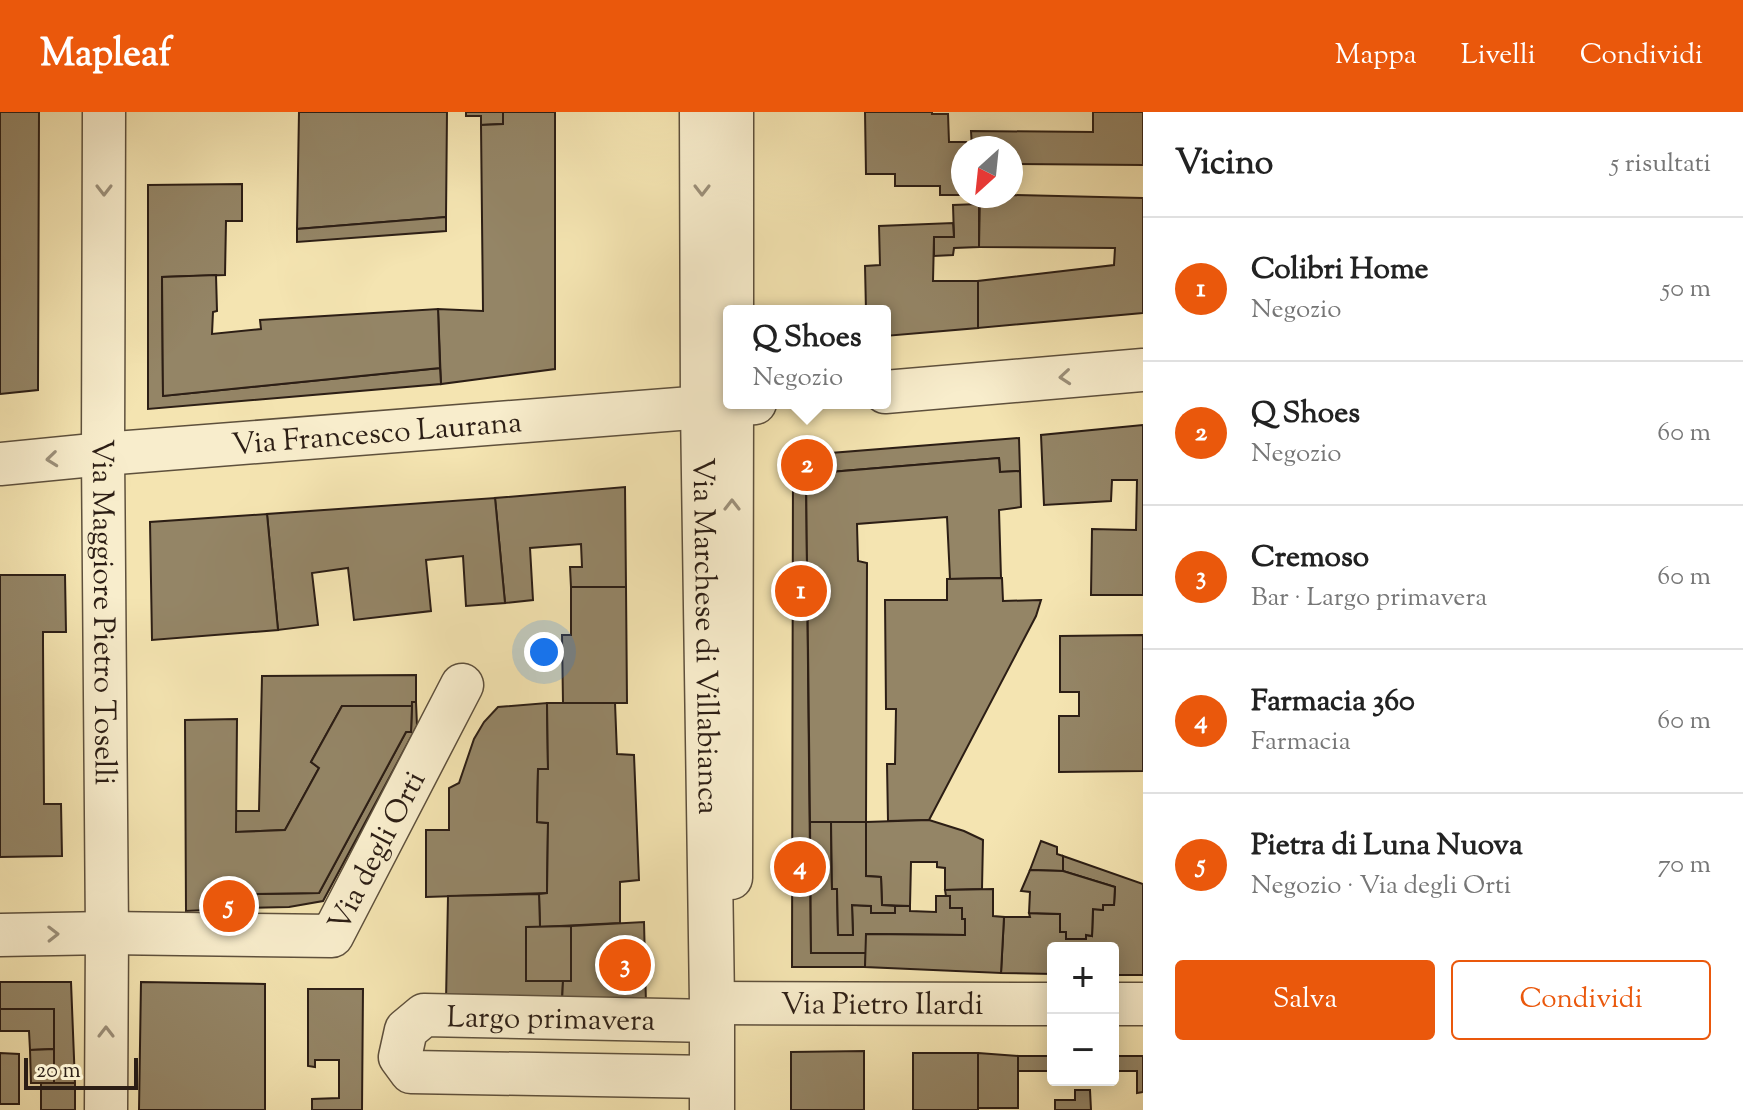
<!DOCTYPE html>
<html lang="it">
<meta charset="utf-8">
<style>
body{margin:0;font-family:"Sorts Mill Goudy",serif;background:#f2f2f2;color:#222}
.controls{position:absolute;right:24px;bottom:24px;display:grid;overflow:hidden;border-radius:8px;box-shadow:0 4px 20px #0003}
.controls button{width:72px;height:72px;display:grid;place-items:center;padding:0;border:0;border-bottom:2px solid #e0e0e0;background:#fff;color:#222;font:40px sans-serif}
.compass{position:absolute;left:951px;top:24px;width:72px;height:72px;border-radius:50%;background:#fff;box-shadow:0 4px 20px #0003;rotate:207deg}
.scale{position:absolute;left:24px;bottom:20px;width:114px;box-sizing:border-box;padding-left:8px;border:4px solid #2c1e15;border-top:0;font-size:22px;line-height:28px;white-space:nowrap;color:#2c1e15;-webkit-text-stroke:6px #f8edcc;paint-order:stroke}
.you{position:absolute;left:544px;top:540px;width:28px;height:28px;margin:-20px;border:6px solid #fff;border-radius:50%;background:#1a73e8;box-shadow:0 0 0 12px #1a73e833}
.badge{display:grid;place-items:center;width:52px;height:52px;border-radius:50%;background:#ea580c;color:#fff;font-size:26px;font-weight:700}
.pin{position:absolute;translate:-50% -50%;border:4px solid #fff;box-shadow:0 2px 8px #0006}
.popup{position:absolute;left:723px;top:193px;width:168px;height:104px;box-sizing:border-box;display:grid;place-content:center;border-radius:8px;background:#fff;filter:drop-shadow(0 2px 6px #0005);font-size:26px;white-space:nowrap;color:#767676}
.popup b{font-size:30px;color:#222}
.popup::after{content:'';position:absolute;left:50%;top:100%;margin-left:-16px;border:16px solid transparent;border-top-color:#fff}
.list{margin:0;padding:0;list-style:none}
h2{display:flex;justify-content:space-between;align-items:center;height:104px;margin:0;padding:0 32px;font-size:34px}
h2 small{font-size:26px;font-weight:400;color:#767676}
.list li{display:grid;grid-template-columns:52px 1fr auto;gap:24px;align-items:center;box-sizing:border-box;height:144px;padding:0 32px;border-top:2px solid #e0e0e0}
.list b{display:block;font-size:30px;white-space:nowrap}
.list p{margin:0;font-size:26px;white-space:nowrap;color:#767676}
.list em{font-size:26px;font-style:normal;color:#767676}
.actions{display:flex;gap:16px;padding:24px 32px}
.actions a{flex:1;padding:18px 0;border:2px solid #ea580c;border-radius:8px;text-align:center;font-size:28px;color:#ea580c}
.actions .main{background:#ea580c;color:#fff}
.map{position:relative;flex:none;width:1143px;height:998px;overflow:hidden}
header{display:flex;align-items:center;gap:48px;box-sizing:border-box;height:112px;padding:0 40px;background:#ea580c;color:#fff}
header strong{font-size:38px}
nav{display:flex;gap:44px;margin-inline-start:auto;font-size:28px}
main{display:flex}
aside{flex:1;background:#fff}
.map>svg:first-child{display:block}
.building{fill:#948566;stroke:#2c1e15;stroke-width:2}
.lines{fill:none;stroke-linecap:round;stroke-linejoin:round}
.minor-casing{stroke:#5e503c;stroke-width:45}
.tertiary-casing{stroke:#5e503c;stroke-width:47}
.minor{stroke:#f8edcc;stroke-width:42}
.tertiary{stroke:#f8edcc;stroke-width:44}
.oneway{stroke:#9c907a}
.labels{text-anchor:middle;stroke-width:7;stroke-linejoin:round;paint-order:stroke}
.street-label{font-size:30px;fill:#2c1e15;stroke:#f8edcc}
</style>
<header>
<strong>Mapleaf</strong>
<nav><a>Mappa</a><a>Livelli</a><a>Condividi</a></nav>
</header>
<main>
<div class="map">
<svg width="1143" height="998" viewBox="0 0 1143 998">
<rect width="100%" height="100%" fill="#f4e4b1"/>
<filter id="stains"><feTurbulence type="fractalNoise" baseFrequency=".0025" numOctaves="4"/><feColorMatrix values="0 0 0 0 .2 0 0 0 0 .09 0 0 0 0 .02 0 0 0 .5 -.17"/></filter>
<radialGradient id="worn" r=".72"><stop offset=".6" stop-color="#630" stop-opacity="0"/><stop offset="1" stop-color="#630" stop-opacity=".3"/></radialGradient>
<g class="building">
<path d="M 0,0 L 39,0 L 38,278 L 0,282 Z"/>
<path d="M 299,0 L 447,0 L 446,105 L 297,117 Z"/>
<path d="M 466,0 L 503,0 L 503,12 L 481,13 L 481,4 L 466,4 Z"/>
<path d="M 503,0 L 555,0 L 555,257 L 441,272 L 438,197 L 483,199 L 481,13 L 503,12 Z"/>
<path d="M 865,0 L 932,0 L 932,2 L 948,2 L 949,30 L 966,30 L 966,36 L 963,36 L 963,83 L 940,83 L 940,74 L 895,74 L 895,62 L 866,62 Z"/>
<path d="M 1093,0 L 1143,0 L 1143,53 L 1011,52 L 1011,36 L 972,36 L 971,19 L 1093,20 Z"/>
<path d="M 242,72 L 242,109 L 226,109 L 225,163 L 162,165 L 163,284 L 440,256 L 441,272 L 148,297 L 148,73 Z"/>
<path d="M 1011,83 L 1143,86 L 1143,201 L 978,216 L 978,169 L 1114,153 L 1115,136 L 979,135 L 980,84 Z"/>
<path d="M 979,92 L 979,135 L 954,136 L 953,143 L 934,144 L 934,125 L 954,125 L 953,93 Z"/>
<path d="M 446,105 L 446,119 L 297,130 L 297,117 Z"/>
<path d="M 953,111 L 954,125 L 934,125 L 933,169 L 978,169 L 978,216 L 885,224 L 885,199 L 866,199 L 865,154 L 880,153 L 879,114 Z"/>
<path d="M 216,163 L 217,199 L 213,200 L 212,222 L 261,217 L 260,208 L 438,197 L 440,256 L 163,284 L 162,165 Z"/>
<path d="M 1143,313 L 1143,483 L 1091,483 L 1092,417 L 1136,418 L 1137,368 L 1112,368 L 1111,389 L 1044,393 L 1041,323 Z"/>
<path d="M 1019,326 L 1020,359 L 1000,360 L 999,346 L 806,362 L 811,841 L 866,841 L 865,855 L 792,855 L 793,344 Z"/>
<path d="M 999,346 L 1000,360 L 1020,359 L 1021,395 L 999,398 L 1001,466 L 950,467 L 947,405 L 857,412 L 858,449 L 867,451 L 866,710 L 810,710 L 806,362 Z"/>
<path d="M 625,375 L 626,475 L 571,475 L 570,455 L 582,455 L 581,432 L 530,436 L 533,488 L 505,491 L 495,386 Z"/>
<path d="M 495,386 L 505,491 L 466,494 L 463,444 L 426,448 L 431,499 L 354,508 L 348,456 L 312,461 L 318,513 L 278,518 L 267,402 Z"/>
<path d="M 267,402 L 278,518 L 152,528 L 150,410 Z"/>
<path d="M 0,463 L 65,463 L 66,520 L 43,520 L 43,532 L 44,692 L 61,692 L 62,744 L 0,745 Z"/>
<path d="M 1002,466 L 1003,489 L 1041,488 L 1036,504 L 929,708 L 888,709 L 887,652 L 895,652 L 896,597 L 886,597 L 885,488 L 947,488 L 947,467 Z"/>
<path d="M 571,475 L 626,475 L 627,591 L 563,591 L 562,523 L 571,523 Z"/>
<path d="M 1143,523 L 1143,659 L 1059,660 L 1059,604 L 1079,604 L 1079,580 L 1060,580 L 1060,524 Z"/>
<path d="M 416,563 L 416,590 L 412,590 L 412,594 L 342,594 L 311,650 L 319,656 L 285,718 L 236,720 L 236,699 L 259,699 L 262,564 Z"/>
<path d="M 412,590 L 416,590 L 417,614 L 323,789 L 289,795 L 246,796 L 245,782 L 319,781 L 406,620 L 411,620 Z"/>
<path d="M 547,591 L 548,657 L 538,657 L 537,710 L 548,711 L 547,781 L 426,785 L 426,718 L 449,718 L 449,676 L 459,671 L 474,627 L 484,610 L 498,595 Z"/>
<path d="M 547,591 L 615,591 L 617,642 L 634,643 L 639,768 L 620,770 L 620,811 L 540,815 L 539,782 L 547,781 L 548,711 L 537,710 L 538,657 L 548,657 Z"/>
<path d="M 342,594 L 412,594 L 411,620 L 406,620 L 319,781 L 245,782 L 246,796 L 186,799 L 185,608 L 237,607 L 236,720 L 285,718 L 319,656 L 311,650 Z"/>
<path d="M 929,708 L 964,719 L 983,728 L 982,777 L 945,778 L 945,756 L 937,755 L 937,750 L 911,750 L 910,794 L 882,793 L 881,765 L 866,764 L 866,710 Z"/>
<path d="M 810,710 L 831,710 L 832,777 L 837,777 L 838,823 L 853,823 L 852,793 L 871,794 L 871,801 L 895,801 L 895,794 L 910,794 L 910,799 L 936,800 L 936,784 L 950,784 L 950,796 L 962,796 L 962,807 L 965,807 L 965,823 L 866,822 L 866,841 L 811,841 Z"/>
<path d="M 831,710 L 866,710 L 866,764 L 881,765 L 882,793 L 895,794 L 895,801 L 871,801 L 871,794 L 852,793 L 853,823 L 838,823 L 837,777 L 832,777 Z"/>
<path d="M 1041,729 L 1057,735 L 1057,742 L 1063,744 L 1063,759 L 1030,758 Z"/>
<path d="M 1063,744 L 1143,772 L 1143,863 L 1113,863 L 1113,836 L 1053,836 L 1053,862 L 1001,861 L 1004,805 L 1030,805 L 1029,801 L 1060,802 L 1060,820 L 1066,820 L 1066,827 L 1086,827 L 1086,823 L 1092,824 L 1093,797 L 1103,798 L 1103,793 L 1114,793 L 1115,775 L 1063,759 Z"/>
<path d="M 1030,758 L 1063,759 L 1115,775 L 1114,793 L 1103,793 L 1103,798 L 1093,797 L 1092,824 L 1086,823 L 1086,827 L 1066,827 L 1066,820 L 1060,820 L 1060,802 L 1029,801 L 1030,780 L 1021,779 Z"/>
<path d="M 993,777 L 993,804 L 1004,805 L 1001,861 L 865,855 L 866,822 L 965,823 L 965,807 L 962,807 L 962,796 L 950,796 L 950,784 L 946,784 L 945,778 Z"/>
<path d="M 539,782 L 540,815 L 526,815 L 526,869 L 563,869 L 562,890 L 446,889 L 448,784 Z"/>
<path d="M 644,810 L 646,892 L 562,890 L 563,869 L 571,869 L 571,814 Z"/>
<path d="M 571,814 L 571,869 L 526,869 L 526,815 Z"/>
<path d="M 0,870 L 71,870 L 75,971 L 54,971 L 54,897 L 0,897 Z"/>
<path d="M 141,870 L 265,872 L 265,998 L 139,998 Z"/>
<path d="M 308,877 L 363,877 L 362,998 L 312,998 L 312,987 L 339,986 L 339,948 L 315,948 L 315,955 L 308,954 Z"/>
<path d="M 0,897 L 54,897 L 54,937 L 30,938 L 29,919 L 0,919 Z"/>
<path d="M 54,937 L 54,971 L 31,971 L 30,938 Z"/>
<path d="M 864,939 L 864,998 L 791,998 L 791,940 Z"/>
<path d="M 0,941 L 19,942 L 19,992 L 0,992 Z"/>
<rect x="913" y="941" width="65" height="57"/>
<path d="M 978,941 L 1018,944 L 1018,996 L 978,996 Z"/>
<rect x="1018" y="944" width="35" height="15"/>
<path d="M 1113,944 L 1143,944 L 1143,980 L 1137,981 L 1137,959 L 1113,959 Z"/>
<rect x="41" y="971" width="34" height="27"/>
<path d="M 1075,978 L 1090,978 L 1091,998 L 1055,998 L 1055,988 L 1075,988 Z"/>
</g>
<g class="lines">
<g class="minor-casing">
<g id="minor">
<path id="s1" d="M 104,0 L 103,342 L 107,821 L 106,998"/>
<path d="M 732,199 L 732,0"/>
<path d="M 885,280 L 1143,258"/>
<path id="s2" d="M 0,352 L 103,342 L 755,291"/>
<path d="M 731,766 L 732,291"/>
<path id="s3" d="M 0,823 L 107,821 L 332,824 L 462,573"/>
<path id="s4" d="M 712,891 L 1053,892"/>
<path d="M 1113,892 L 1143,892"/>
<path d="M 712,909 L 424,903 L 406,918 L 400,945 L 411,960 L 712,965"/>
</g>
</g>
<g class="tertiary-casing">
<g id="tertiary">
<path id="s5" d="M 702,0 L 703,296 L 712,891 L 712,998"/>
</g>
</g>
<use href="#minor" class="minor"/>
<use href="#tertiary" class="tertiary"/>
</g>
<defs><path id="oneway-chevron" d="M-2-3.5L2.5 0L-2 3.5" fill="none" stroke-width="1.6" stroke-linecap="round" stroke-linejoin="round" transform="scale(2)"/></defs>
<g class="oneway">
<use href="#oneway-chevron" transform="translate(104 78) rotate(90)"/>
<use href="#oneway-chevron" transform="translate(702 78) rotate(90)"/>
<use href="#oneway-chevron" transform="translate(1065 265) rotate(175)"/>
<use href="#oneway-chevron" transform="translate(52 347) rotate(174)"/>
<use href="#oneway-chevron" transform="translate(732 393) rotate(-90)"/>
<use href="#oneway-chevron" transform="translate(53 822) rotate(-1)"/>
<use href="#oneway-chevron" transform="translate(106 920) rotate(-90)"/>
</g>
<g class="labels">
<g class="street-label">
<text dy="10" stroke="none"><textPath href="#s2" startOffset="378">Via Francesco Laurana</textPath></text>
<text dy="10" stroke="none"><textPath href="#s1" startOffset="500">Via Maggiore Pietro Toselli</textPath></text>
<text dy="10" stroke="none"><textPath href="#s5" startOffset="524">Via Marchese di Villabianca</textPath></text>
<text dy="10" stroke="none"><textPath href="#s3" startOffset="428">Via degli Orti</textPath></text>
<text dy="10" stroke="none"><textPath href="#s4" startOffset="170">Via Pietro Ilardi</textPath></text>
<text transform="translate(551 906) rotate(1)" y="10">Largo primavera</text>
</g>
</g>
<rect width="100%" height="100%" filter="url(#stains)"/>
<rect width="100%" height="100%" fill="url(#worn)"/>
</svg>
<div class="controls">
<button>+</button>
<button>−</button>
</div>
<svg class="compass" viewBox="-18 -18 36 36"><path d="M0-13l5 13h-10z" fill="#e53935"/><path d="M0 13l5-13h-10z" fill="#767676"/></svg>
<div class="scale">20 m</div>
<div class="you"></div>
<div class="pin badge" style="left:801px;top:479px">1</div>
<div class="pin badge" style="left:807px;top:353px">2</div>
<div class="popup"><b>Q Shoes</b>Negozio</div>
<div class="pin badge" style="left:625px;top:853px">3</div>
<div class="pin badge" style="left:800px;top:755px">4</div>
<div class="pin badge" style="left:229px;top:794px">5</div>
</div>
<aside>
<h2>Vicino<small>5 risultati</small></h2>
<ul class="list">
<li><span class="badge">1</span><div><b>Colibri Home</b><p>Negozio</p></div><em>50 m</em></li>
<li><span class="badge">2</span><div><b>Q Shoes</b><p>Negozio</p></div><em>60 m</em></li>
<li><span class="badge">3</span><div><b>Cremoso</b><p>Bar · Largo primavera</p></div><em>60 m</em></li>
<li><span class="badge">4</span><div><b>Farmacia 360</b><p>Farmacia</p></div><em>60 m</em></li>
<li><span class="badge">5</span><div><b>Pietra di Luna Nuova</b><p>Negozio · Via degli Orti</p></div><em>70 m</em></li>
</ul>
<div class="actions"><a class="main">Salva</a><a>Condividi</a></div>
</aside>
</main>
